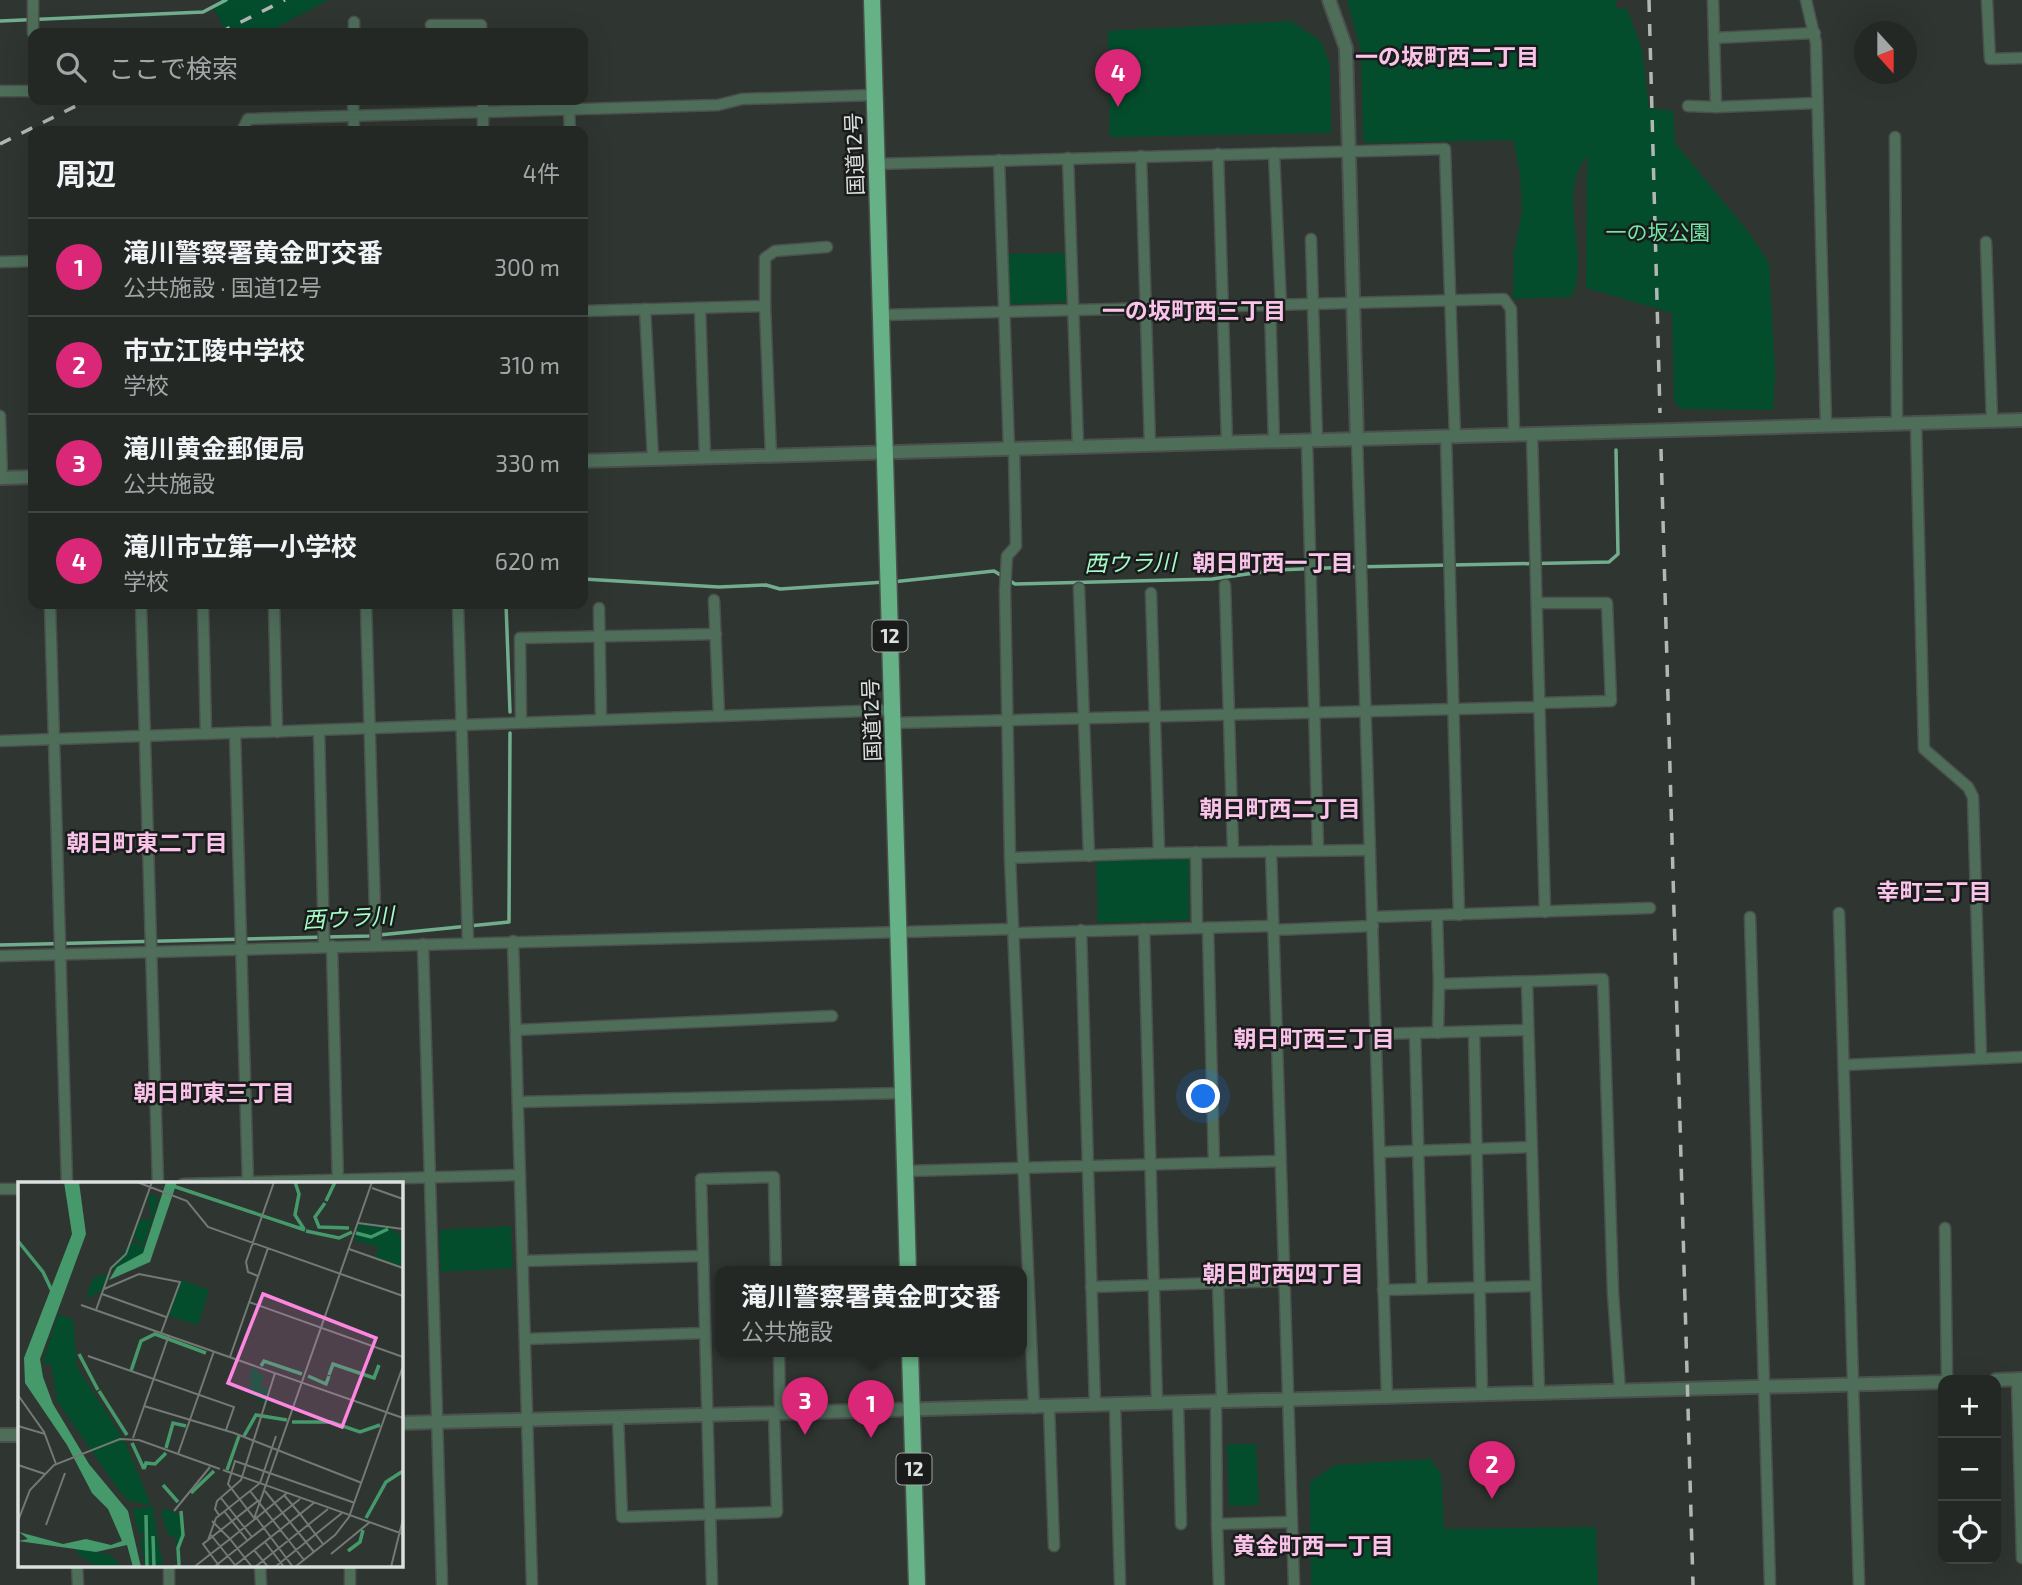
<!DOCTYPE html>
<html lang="ja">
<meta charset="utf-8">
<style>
body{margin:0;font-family:"Exo 2","Noto Sans JP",sans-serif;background:#2f3432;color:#f1f3f6}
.controls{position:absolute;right:21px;bottom:21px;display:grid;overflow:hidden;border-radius:14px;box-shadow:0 7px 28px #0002}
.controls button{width:63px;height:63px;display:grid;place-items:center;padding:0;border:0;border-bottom:2px solid #404442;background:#232825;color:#f1f3f6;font:35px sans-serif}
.compass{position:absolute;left:1854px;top:21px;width:63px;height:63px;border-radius:50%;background:#232825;box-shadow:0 7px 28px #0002;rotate:159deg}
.you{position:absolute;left:1204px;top:1097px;width:24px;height:24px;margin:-18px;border:5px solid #fff;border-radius:50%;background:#1a73e8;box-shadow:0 0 0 10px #1a73e833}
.badge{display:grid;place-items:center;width:46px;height:46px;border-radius:50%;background:#db2777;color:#fff;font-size:23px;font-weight:700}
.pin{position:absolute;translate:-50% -58px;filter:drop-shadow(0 2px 4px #0008)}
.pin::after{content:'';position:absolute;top:37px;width:24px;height:21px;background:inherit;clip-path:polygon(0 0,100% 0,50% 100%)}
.popup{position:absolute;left:715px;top:1266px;width:312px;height:91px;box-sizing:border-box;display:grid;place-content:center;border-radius:14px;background:#232825;filter:drop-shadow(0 2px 5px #0005);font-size:23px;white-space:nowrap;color:#a3a6a7}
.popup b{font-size:26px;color:#f1f3f6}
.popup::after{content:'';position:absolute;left:50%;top:100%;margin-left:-14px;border:14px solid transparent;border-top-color:#232825}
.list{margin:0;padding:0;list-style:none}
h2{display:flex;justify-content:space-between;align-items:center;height:91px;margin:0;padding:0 28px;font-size:30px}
h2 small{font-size:23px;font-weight:400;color:#a3a6a7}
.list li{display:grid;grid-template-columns:46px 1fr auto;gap:21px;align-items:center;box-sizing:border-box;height:98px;padding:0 28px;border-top:2px solid #404442}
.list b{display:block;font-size:26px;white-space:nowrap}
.list p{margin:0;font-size:23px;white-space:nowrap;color:#a3a6a7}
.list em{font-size:23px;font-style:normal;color:#a3a6a7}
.icon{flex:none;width:38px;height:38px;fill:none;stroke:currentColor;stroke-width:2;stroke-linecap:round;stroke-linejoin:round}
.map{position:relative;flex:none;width:2022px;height:1585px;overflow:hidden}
.search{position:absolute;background:#232825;box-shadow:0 7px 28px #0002;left:28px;top:28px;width:560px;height:77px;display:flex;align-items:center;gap:18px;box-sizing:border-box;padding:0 24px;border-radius:14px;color:#a3a6a7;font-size:26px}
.panel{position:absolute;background:#232825;box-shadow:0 7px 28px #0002;left:28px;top:126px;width:560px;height:483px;border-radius:14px}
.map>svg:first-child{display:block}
.green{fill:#034d2d}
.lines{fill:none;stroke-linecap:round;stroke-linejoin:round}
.stream{stroke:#72ae8e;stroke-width:3.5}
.minor-casing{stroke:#4b504d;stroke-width:13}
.tertiary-casing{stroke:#4b504d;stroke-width:16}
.trunk-casing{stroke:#4b504d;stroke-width:19}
.minor{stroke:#4e6e5a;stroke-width:10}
.tertiary{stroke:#4e6e5a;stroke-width:12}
.trunk{stroke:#66b286;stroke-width:16}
.rail{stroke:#b2b6b4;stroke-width:3.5;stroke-dasharray:12 12;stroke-linecap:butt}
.labels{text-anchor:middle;stroke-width:5;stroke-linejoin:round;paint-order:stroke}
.shield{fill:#191c1a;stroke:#a2a5a3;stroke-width:2}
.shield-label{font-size:19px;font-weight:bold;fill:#dce0de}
.street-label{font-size:21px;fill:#dce0de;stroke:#191c1a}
.park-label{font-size:21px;fill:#73e5a5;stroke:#191c1a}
.neighbourhood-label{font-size:23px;font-weight:bold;fill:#fac3ea;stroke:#191c1a}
.water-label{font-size:23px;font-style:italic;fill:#a4fbc6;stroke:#191c1a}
.inset-river{fill:none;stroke:#45996b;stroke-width:3.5}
.inset-road{fill:none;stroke:#747976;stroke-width:2}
.view{fill:#fd86e1;fill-opacity:0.15;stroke:#fd86e1;stroke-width:3.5}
.inset-edge{fill:none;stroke:#dce0de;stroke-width:3.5}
</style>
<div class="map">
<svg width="2022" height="1585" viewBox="0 0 2022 1585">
<rect width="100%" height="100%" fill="#2f3531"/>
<g class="green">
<path d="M 229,0 L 328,0 L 266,33 L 227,33 L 213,8 Z"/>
<path d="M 1347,0 L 1616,0 L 1616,8 L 1627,9 L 1642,49 L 1649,108 L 1673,111 L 1675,143 L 1750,234 L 1769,263 L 1775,372 L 1773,410 L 1682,409 L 1674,402 L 1672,313 L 1586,288 L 1587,156 C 1555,194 1592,262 1571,297 L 1513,299 L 1514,253 L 1522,211 L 1520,173 L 1513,140 L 1366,143 L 1363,138 L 1361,51 Z"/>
<path d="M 1290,21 L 1320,40 L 1330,64 L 1331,133 L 1110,137 L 1108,31 Z"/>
<path d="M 1066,253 L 1068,302 L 1010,304 L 1008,254 Z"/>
<path d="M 1189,857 L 1189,920 L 1098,923 L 1096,858 Z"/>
<path d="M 511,1226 L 513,1268 L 441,1272 L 439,1230 Z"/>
<path d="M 1227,1444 L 1256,1444 L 1259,1505 L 1229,1506 Z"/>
<path d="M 1430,1459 L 1441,1473 L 1444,1529 L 1596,1527 L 1598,1585 L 1311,1585 L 1310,1482 L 1335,1465 Z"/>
</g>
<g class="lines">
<g class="stream">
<path d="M 0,21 L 203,12 L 226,0"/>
<path d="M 583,579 L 719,587 L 766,585 L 780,589 L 885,582"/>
<path d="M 892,582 L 994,571 L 1015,584 L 1212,579 L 1276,570 L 1352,567 L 1609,562 L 1618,554 L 1616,450"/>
<path d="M 506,604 L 510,712"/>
<path d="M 0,945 L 369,936 L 509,922 L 510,733"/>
</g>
<g class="minor-casing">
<g id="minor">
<path d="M 33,0 L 33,33"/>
<path d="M 1713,0 L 1716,107 L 1816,103"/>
<path d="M 1806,0 L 1816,43 L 1826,425"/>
<path d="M 1987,0 L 1990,59 L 2022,58"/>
<path d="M 431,25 L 481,25 L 481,33"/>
<path d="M 354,33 L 354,22"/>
<path d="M 1714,38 L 1815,33"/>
<path d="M 0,91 L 33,91"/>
<path d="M 353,100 L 354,131"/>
<path d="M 483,100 L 483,131"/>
<path d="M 1688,106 L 1716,107"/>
<path d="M 569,110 L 570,131"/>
<path d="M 242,131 L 248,119 L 718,105 L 742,99 L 875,95"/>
<path d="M 1895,137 L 1897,423"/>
<path d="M 1274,153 L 1281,305"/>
<path d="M 1218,154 L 1227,443"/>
<path d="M 1141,156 L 1150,445"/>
<path d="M 1068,158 L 1078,447"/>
<path d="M 999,160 L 1009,449"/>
<path d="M 876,164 L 1445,149 L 1455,436"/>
<path d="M 1311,239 L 1317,440"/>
<path d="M 1986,242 L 1992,421"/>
<path d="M 0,262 L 33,261"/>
<path d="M 1270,305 L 1274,442"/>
<path d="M 765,306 L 765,258 L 775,251 L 827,247"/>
<path d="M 700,308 L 705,458"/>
<path d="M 645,309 L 653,459"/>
<path d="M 583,311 L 765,306 L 771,456"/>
<path d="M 881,315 L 1504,299 L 1511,309 L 1514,435"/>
<path d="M 0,416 L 2,478"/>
<path d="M 1916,423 L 1924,749 L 1968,787 L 1973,797 L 1981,1058"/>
<path d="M 1532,434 L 1545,912"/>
<path d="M 1446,437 L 1459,915"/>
<path d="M 1357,439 L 1387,1398"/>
<path d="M 1307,441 L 1318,850"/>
<path d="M 1014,449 L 1016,546 L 1007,556 L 1005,590 L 1010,858 L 1034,1408"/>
<path d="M 1225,585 L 1233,850"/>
<path d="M 1079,588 L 1089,856"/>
<path d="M 1151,593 L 1159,853 L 1370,850"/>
<path d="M 714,600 L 719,716"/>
<path d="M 1537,603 L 1607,603 L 1611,701 L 1539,703"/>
<path d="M 50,604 L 67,1184"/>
<path d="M 141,604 L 158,1184"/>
<path d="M 203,604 L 206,734"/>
<path d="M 274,604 L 277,732"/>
<path d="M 366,604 L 376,945"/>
<path d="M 458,604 L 468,942"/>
<path d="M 599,608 L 601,719"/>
<path d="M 521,722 L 520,638 L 716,634"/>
<path d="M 892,723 L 1540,707"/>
<path d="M 319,730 L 324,946"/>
<path d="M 235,733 L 248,1184"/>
<path d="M 0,741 L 892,710"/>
<path d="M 1271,851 L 1294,1585"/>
<path d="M 1196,852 L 1197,927"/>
<path d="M 1010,858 L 1159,853"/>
<path d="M 1839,913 L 1859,1585"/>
<path d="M 1437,916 L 1439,984 L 1603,979 L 1613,1293 L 1620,1391"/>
<path d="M 1373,917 L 1650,908"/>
<path d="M 1750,917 L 1770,1585"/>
<path d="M 1208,928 L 1214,1163"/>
<path d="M 1144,929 L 1157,1404"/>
<path d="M 1081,930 L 1095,1406"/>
<path d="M 1273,930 L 1373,926"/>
<path d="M 1014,933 L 1273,926"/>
<path d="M 513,941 L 532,1585"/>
<path d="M 423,944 L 442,1585"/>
<path d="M 332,946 L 338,1184"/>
<path d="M 0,956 L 1013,929"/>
<path d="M 1527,982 L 1539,1393"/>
<path d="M 516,1030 L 832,1016"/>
<path d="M 1474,1032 L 1482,1395"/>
<path d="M 1415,1033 L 1422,1289"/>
<path d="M 1438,1033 L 1439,984"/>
<path d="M 1377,1034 L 1528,1030"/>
<path d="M 1844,1065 L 2022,1057"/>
<path d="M 518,1102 L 903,1093"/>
<path d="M 1381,1152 L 1530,1147"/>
<path d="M 905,1171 L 1280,1161"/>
<path d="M 183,1184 L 520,1175"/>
<path d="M 0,1189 L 19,1189"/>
<path d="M 1945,1228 L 1947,1380"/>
<path d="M 523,1261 L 702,1256"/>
<path d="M 1218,1283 L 1222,1402"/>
<path d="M 1091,1287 L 1283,1281"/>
<path d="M 1383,1290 L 1535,1286"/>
<path d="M 525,1339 L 705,1333"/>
<path d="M 779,1352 L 780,1413"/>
<path d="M 2017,1380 L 2022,1558"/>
<path d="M 1216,1402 L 1217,1524 L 1291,1522"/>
<path d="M 1178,1404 L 1181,1524"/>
<path d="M 1115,1406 L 1120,1585"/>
<path d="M 1049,1407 L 1054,1546"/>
<path d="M 618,1417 L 622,1517 L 777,1512 L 774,1413"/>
<path d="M 1217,1524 L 1219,1585"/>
<path d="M 77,1566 L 78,1585"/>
<path d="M 169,1566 L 169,1585"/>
<path d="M 260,1566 L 261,1585"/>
<path d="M 350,1566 L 350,1585"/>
<path d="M 712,1585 L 701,1179 L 774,1177 L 776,1272"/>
</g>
</g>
<g class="tertiary-casing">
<g id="tertiary">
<path d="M 1329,0 L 1346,48 L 1357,439"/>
<path d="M 583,461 L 2022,420"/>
<path d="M 0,478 L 33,477"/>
<path d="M 1996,1380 L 2022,1379"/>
<path d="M 401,1423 L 1943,1382"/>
<path d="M 0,1435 L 19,1435"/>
</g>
</g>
<g class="trunk-casing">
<g id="trunk">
<path d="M 872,0 L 908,1272"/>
<path d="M 910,1352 L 917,1585"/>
</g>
</g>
<use href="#minor" class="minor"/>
<use href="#tertiary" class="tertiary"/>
<use href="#trunk" class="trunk"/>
<g class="rail">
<path d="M 1649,0 L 1660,413"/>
<path d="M 219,33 L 285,0"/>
<path d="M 0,144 L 88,100"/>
<path d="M 1661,449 L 1693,1585"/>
</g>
</g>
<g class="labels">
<g class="shield">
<rect x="872.5" y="620.5" width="35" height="31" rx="5"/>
<rect x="896.5" y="1453.5" width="35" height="31" rx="5"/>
</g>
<g class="shield-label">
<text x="890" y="643">12</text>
<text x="914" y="1476">12</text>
</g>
<g class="street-label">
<text transform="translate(855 154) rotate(-92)" y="7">国道12号</text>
<text transform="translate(872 720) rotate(-92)" y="7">国道12号</text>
</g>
<g class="park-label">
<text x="1658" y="240">一の坂公園</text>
</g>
<g class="neighbourhood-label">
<text x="1447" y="65">一の坂町西二丁目</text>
<text x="1194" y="319">一の坂町西三丁目</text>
<text x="1273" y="571">朝日町西一丁目</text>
<text x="1280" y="817">朝日町西二丁目</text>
<text x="147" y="851">朝日町東二丁目</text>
<text x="1934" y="900">幸町三丁目</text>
<text x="1314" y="1047">朝日町西三丁目</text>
<text x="214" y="1101">朝日町東三丁目</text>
<text x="1283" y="1282">朝日町西四丁目</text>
<text x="1313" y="1554">黄金町西一丁目</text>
</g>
<g class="water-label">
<text transform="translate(1130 563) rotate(-1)" y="8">西ウラ川</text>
<text transform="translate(348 918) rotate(-3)" y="8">西ウラ川</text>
</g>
</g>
<g transform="translate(18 1182)">
<rect width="385" height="385" fill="#2f3531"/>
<path d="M 130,12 L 141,15 L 127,60 L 124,62 L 115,55 L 121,38 L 133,37 ZM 341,42 L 376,45 L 375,49 L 385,55 L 385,85 L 357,75 L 361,65 L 336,58 ZM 113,59 L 128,65 L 123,74 L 92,90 ZM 91,91 L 85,108 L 68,117 L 74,97 ZM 164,98 L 191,108 L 180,143 L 150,134 ZM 40,132 L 55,138 L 59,185 L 107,260 L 133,323 L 111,319 L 102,310 L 39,219 L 33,182 L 26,182 L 26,176 ZM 233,184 L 246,195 L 242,204 L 250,207 L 249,223 L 232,212 ZM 135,324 L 141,366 L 146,385 L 137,385 L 137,354 L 135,385 L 127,385 L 122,356 L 129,356 L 130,351 L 121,352 L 114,327 ZM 151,327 L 162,334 L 163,355 L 158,363 L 157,355 L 150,353 L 143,329 ZM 60,366 L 92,373 L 104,385 L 78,385 L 58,370 Z" fill="#034d2d"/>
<path d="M 46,0 L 61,0 L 68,52 L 22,177 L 25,195 L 35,222 L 71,282 L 110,329 L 123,385 L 115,385 L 109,363 L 78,370 L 0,359 L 10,357 L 1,350 L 45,362 L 68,357 L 93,363 L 104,359 L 90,327 L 74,311 L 49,263 L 7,201 L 6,176 L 54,52 ZM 148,0 L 159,0 L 132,80 L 91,98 L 99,85 L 125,71 Z" fill="#45996b"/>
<path class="inset-river" d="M 277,0 L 281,12 L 277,33 L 286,47M 155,4 L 287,48M 308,19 L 317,0M 307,21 L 297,35 L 301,45 L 331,46M 288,49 L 321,56 L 334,50M 338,51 L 353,55 L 370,47M 0,59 L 25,90 L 34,109M 61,172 L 80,208M 243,184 L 246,179 L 284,192M 113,189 L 123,159 L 137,152 L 188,171M 311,193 L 315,182 L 356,196 L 361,183M 290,194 L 308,202 L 311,194M 81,209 L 109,253M 274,240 L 313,240 L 342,250 L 362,243M 226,254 L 238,233 L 269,238M 114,261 L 126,287M 148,266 L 155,241 L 168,244M 126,287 L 128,281 L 137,282 L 148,271M 209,288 L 221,254M 145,303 L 160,320M 173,311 L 196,289M 128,333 L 129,385M 348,336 L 368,300 L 385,289M 135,354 L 136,385M 330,369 L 342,360 L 345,348M 157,385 L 161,383 L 160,366 L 165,353 L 163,329"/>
<path class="inset-road" d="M 119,0 L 169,19 L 190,45 L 385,114M 354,6 L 385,17M 340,41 L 385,47M 331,67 L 385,86M 240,94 L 230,90 L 228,80 L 256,0M 86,107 L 121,92 L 162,100 L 143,151M 84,112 L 148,135M 231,120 L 385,175M 63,123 L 385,236M 78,128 L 93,86 L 108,72 L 134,0M 70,174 L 216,225 L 208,248M 212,175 L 250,66M 0,213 L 26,250 L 38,282M 126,224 L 216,251 L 344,301M 0,244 L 27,252M 115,256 L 151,153M 160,272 L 196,169M 0,283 L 27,292M 205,288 L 385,352M 232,309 L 286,378M 247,309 L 296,370M 269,311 L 237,337 L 210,302 L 217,279 L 337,321M 266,313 L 282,332 L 297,320M 203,316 L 234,355M 156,329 L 192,285M 206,329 L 229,358M 201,333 L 197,327 L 199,319 L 223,298 L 257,191M 0,339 L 12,308 L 36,283 L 102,257 L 121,258 L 202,287M 194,339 L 212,357 L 237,337M 28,343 L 47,291M 193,353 L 217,383M 190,358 L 198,336 L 242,301 L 258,254M 247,360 L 266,385M 236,368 L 250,385M 313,372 L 352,340M 176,385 L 212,357 L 234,385M 196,385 L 282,317M 202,385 L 185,362 L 241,318M 215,385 L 282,332 L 305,362M 237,385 L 310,327M 257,385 L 324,331M 275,385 L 237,334 L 354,0M 277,385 L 317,353 L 331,335 L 385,184M 373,385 L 385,337"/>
<path class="view" d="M 245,112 L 358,156 L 324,245 L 210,201 Z"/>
<rect width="385" height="385" class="inset-edge"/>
</g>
</svg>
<div class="controls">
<button>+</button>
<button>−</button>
<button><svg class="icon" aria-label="locate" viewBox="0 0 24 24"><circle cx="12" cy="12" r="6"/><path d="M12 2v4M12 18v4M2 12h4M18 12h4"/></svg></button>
</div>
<svg class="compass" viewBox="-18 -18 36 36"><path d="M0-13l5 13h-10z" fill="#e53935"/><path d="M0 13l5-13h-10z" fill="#a3a6a7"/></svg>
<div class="you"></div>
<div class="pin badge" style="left:871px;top:1438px">1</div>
<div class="popup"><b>滝川警察署黄金町交番</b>公共施設</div>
<div class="pin badge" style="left:1492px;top:1499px">2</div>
<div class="pin badge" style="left:805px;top:1435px">3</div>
<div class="pin badge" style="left:1118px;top:107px">4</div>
<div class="search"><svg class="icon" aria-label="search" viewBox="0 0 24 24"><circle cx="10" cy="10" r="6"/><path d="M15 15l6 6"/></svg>ここで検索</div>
<section class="panel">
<h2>周辺<small>4件</small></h2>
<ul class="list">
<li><span class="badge">1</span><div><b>滝川警察署黄金町交番</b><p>公共施設 · 国道12号</p></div><em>300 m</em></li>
<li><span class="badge">2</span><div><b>市立江陵中学校</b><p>学校</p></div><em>310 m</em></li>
<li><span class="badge">3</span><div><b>滝川黄金郵便局</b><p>公共施設</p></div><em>330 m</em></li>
<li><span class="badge">4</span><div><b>滝川市立第一小学校</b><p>学校</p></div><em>620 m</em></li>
</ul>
</section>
</div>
